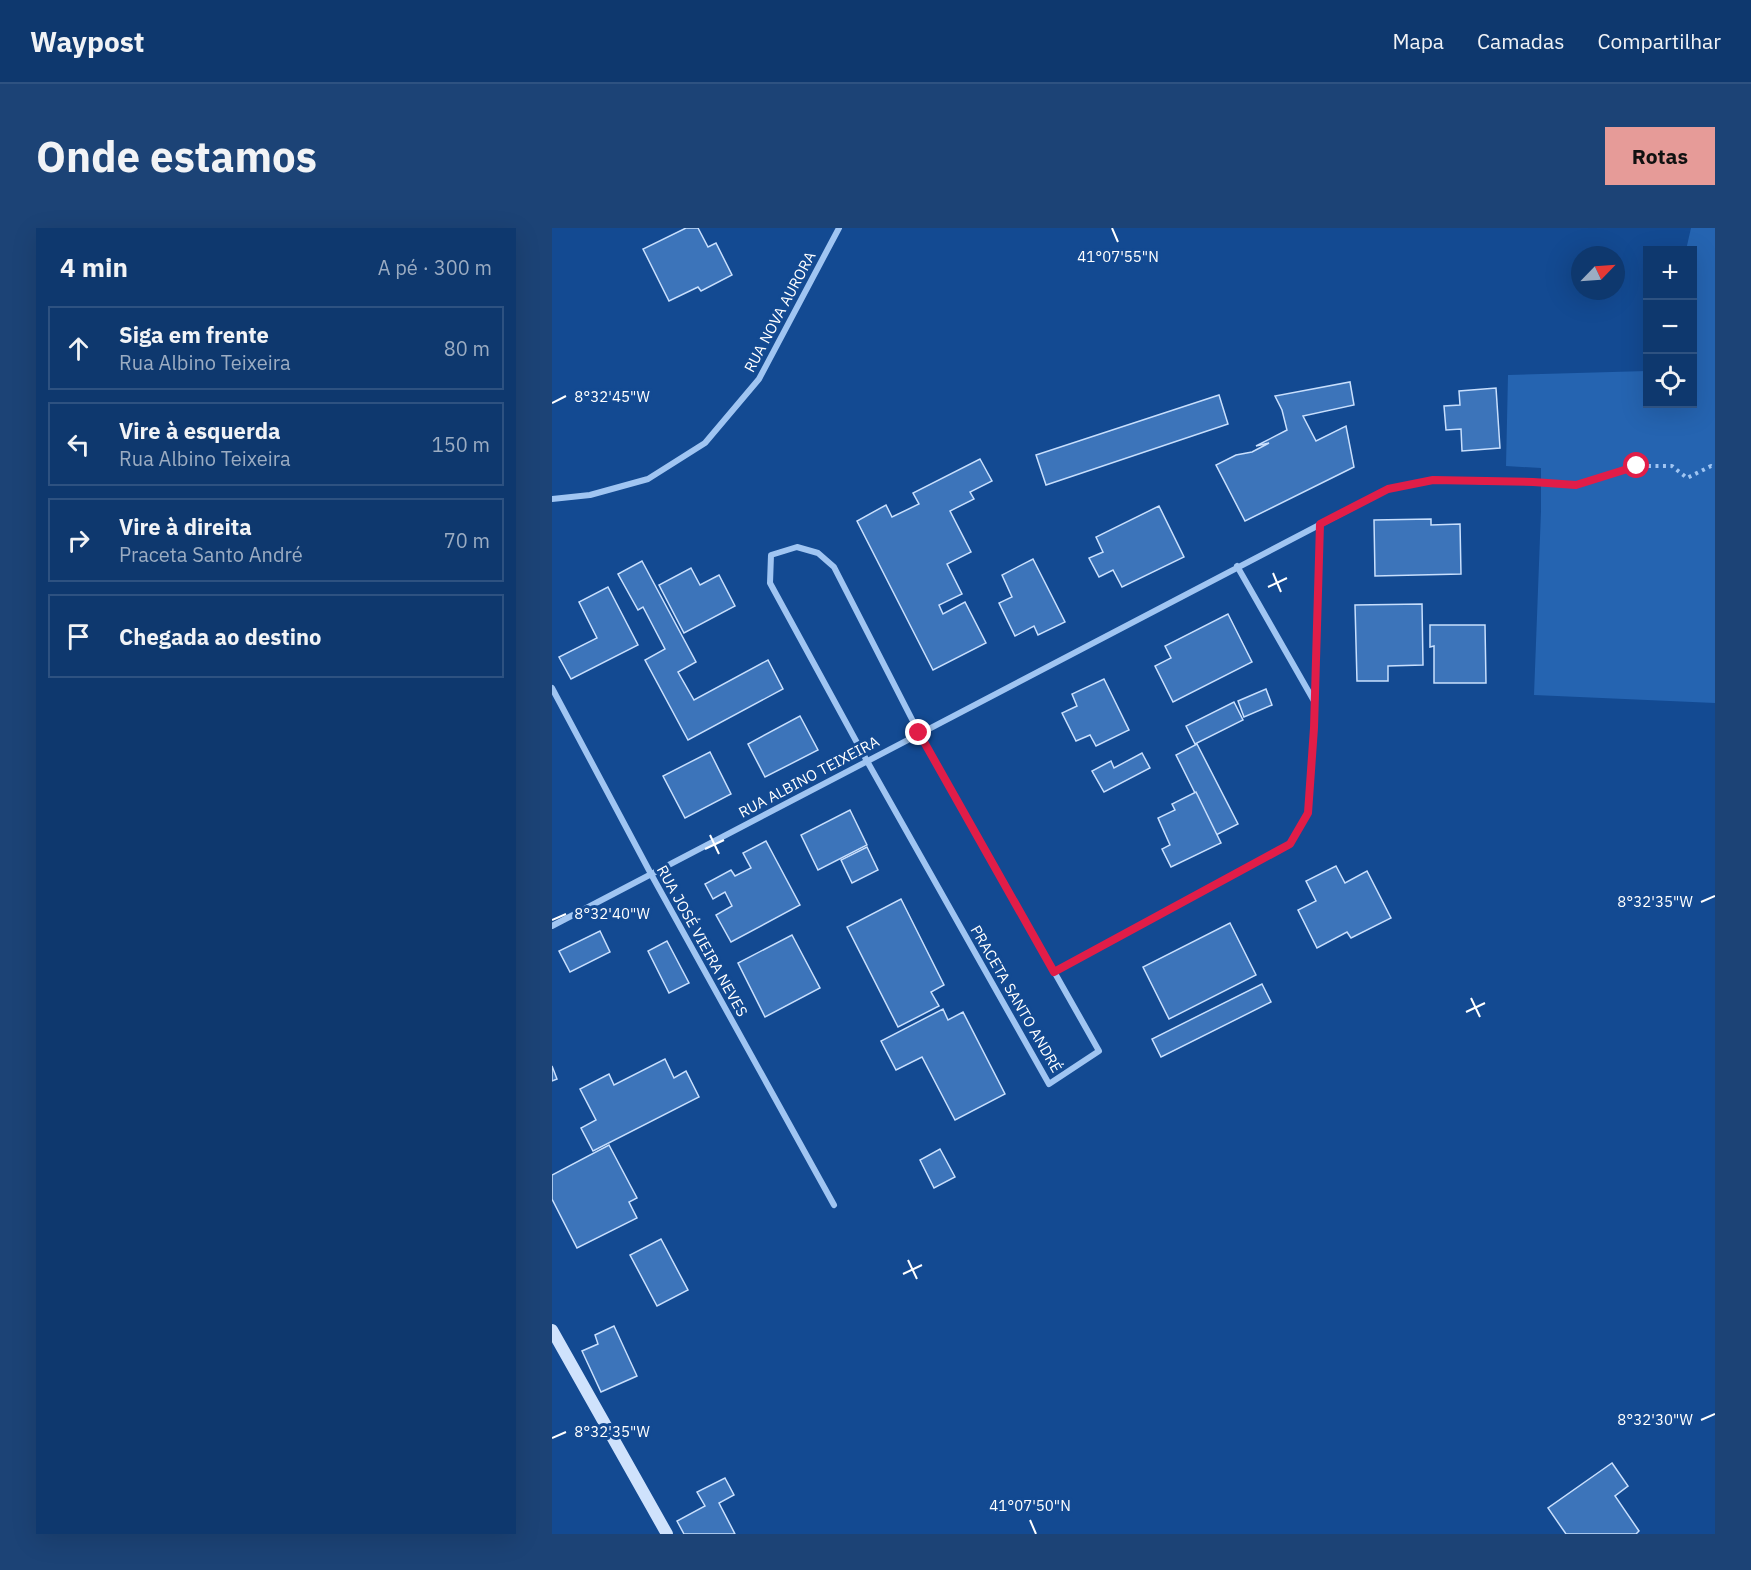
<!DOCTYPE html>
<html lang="pt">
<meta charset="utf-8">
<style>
body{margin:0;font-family:"IBM Plex Sans",sans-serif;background:#1c4376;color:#f1f3f6}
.controls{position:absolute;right:18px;top:18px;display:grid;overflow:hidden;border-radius:0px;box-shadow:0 6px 24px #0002}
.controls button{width:54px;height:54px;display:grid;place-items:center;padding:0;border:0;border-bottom:2px solid #2e5281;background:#0e386e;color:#f1f3f6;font:30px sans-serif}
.compass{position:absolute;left:1019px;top:18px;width:54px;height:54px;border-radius:50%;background:#0e386e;box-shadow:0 6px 24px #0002;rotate:65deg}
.stop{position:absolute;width:18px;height:18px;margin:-14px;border:4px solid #e11d48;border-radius:50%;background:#fff}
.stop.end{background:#e11d48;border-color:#fff;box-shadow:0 2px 6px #0008}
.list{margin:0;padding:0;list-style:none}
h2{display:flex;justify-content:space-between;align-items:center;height:78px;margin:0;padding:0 24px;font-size:26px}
h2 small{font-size:20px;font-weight:400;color:#9bacc2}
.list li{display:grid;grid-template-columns:39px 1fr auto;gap:18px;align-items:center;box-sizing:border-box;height:84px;margin:0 12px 12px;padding:0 12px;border:2px solid #2e5281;border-radius:0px}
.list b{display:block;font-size:22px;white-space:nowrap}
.list p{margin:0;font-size:20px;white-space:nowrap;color:#9bacc2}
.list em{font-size:20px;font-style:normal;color:#9bacc2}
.icon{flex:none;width:33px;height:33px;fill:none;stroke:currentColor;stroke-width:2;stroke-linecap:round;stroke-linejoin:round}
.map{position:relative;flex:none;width:1163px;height:1306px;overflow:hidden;border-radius:0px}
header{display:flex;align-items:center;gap:36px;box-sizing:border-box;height:84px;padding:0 30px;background:#0e386e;border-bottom:2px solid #2e5281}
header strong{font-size:28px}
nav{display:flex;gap:33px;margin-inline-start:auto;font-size:21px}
.intro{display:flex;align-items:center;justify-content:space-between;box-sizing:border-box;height:144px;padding:0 36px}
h1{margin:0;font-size:42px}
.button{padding:15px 27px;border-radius:0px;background:#e69b98;color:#111;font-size:21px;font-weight:700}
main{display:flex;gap:36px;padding:0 36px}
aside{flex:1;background:#0e386e;border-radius:0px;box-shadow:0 6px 24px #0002}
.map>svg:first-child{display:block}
.green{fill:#2564b1}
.building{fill:#3c74ba;stroke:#c8dffd;stroke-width:1.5}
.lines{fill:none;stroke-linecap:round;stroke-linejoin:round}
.path{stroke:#a0c5f2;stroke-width:4;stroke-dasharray:3 4.5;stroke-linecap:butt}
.street{stroke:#a0c5f2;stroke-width:6}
.secondary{stroke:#cfe2fc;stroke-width:12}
.route{stroke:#e11d48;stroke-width:8}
.ticks{fill:none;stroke:#fff;stroke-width:2}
.labels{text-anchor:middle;stroke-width:6;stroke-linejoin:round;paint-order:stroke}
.street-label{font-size:15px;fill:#fff;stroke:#134a92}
.ticks-label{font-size:15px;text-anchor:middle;fill:#fff;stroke:#134a92;stroke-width:6;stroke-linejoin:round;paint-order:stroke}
</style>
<header>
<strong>Waypost</strong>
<nav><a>Mapa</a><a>Camadas</a><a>Compartilhar</a></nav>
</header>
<div class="intro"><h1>Onde estamos</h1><a class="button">Rotas</a></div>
<main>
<aside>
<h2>4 min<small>A pé · 300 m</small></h2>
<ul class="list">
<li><svg class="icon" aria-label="ahead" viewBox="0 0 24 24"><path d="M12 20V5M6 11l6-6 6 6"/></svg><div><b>Siga em frente</b><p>Rua Albino Teixeira</p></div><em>80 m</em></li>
<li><svg class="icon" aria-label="left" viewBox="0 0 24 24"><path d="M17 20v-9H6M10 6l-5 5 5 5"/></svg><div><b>Vire à esquerda</b><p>Rua Albino Teixeira</p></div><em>150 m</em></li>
<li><svg class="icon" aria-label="right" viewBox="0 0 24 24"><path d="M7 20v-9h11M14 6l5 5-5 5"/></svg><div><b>Vire à direita</b><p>Praceta Santo André</p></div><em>70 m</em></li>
<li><svg class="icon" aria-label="arrive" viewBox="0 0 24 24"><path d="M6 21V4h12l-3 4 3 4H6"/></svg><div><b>Chegada ao destino</b></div></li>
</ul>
</aside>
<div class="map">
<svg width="1163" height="1306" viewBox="0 0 1163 1306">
<rect width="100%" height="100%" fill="#134a92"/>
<path class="green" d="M 1139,0 L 1163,0 L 1163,475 L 982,467 L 989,283 L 989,240 L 954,238 L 956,147 L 1095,143 L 1096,176 L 1140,176 L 1140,22 L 1134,22 Z"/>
<g class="building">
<path d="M 134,0 L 146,0 L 156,19 L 164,15 L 180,47 L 149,63 L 146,59 L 117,73 L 91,21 Z"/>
<path d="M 798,154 L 802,177 L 751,188 L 764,213 L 794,198 L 802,239 L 693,293 L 664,237 L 684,227 L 700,224 L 717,215 L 704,218 L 735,202 L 730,182 L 723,168 Z"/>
<path d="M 944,160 L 948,220 L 910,223 L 909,201 L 894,202 L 892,178 L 908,177 L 907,163 Z"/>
<path d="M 667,167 L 676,196 L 494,257 L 484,227 Z"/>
<path d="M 428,231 L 440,253 L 418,264 L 422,271 L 398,283 L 419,324 L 395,336 L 410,366 L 387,377 L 391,386 L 413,374 L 434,415 L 381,442 L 305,293 L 334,277 L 340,289 L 367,276 L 361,265 Z"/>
<path d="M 607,278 L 632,329 L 570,359 L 561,342 L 547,349 L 537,330 L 551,324 L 544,309 Z"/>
<path d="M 879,291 L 879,297 L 908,296 L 909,346 L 823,348 L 822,292 Z"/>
<path d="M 481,331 L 513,394 L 486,407 L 482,398 L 463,408 L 447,375 L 460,369 L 450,347 Z"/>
<path d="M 90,333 L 144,434 L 126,444 L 142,472 L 216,432 L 231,461 L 136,512 L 93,432 L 113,421 L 91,379 L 86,382 L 66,346 Z"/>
<path d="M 139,340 L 148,357 L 167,347 L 183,378 L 132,405 L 107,357 Z"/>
<path d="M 56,359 L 86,417 L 19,451 L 7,429 L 45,410 L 27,374 Z"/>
<path d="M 870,376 L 871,437 L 836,438 L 836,453 L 805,453 L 803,377 Z"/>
<path d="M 676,386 L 700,434 L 621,474 L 603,438 L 619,430 L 613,418 Z"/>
<path d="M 878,397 L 933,397 L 934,455 L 882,455 L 882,418 L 878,419 Z"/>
<path d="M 552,451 L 577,502 L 544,518 L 538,507 L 524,513 L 510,485 L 525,478 L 520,466 Z"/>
<path d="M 714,461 L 720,477 L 692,489 L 686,473 Z"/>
<path d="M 682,474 L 691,492 L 643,516 L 634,498 Z"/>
<path d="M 248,488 L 266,522 L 213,549 L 196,516 Z"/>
<path d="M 645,516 L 686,596 L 664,607 L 624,527 Z"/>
<path d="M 158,524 L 179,566 L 133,590 L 111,548 Z"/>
<path d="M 590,525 L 598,540 L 552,564 L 540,543 L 559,533 L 562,540 Z"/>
<path d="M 644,564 L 669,615 L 619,639 L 610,621 L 618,617 L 606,590 L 623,582 L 620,576 Z"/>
<path d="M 298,582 L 315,617 L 266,642 L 249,607 Z"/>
<path d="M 214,613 L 248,677 L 179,714 L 164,687 L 180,678 L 173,664 L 161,671 L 153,656 L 179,642 L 183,648 L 199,640 L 191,625 Z"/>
<path d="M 315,619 L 326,642 L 300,655 L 289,632 Z"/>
<path d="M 784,638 L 793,655 L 815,643 L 839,690 L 799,710 L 795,704 L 765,720 L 746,682 L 764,673 L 754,653 Z"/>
<path d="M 349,671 L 392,757 L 379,764 L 387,778 L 346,799 L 295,699 Z"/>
<path d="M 678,695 L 704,747 L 617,791 L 591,739 Z"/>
<path d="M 48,703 L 58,724 L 18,744 L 7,723 Z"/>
<path d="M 240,707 L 268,760 L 213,789 L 186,735 Z"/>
<path d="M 115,713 L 137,755 L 117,765 L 96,723 Z"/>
<path d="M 710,756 L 719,774 L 609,829 L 600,811 Z"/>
<path d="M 391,781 L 396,792 L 411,784 L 453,866 L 403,892 L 370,829 L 344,842 L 329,813 Z"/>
<path d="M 113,831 L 122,850 L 134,843 L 147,869 L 41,923 L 29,900 L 44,892 L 28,861 L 57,846 L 62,857 Z"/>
<path d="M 0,838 L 5,851 L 0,853 Z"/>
<path d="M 57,917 L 85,970 L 77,974 L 85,990 L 25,1020 L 0,971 L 0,947 Z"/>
<path d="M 388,921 L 403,949 L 382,960 L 368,932 Z"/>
<path d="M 109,1011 L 136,1062 L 105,1078 L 78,1027 Z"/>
<path d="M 62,1098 L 85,1148 L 49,1164 L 30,1123 L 46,1116 L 43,1107 Z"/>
<path d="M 1060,1235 L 1076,1258 L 1063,1268 L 1087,1303 L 1084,1306 L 1014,1306 L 996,1280 Z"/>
<path d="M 173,1250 L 182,1267 L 167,1275 L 183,1306 L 132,1306 L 125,1293 L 153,1278 L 145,1264 Z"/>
</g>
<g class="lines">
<path class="path" d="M 979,254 L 1025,257 L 1085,238 L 1120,238 L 1135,250 L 1159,238 L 1163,240"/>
<g class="street">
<path d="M 0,271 L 38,267 L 96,251 L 153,215 L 207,151 L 287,0"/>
<path d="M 245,319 L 266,325 L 282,339 L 367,505 L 547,823 L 497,856 L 315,533 L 218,355 L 219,327 Z"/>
<path d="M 685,338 L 762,473"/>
<path d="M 0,460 L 99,646 L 282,977"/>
<path d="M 0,698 L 836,261 L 881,252 L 964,254"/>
<path d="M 502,744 L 738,616 L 756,585 L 762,500 L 768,296"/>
</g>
<path class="secondary" d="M 0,1102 L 115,1306"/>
</g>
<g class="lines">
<path class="route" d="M 367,505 L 502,744 L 738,616 L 756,585 L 762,500 L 768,296 L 836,261 L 881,252 L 981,254 L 1024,257 L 1085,238"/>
</g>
<path class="ticks" d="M 560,0 L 566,14M 0,175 L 14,168M 721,345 L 729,364M 716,359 L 735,350M 158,607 L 167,626M 153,621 L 172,612M 1149,674 L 1163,668M 0,692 L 14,686M 919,770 L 928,789M 914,784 L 933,775M 356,1032 L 365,1051M 351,1046 L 370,1037M 1149,1192 L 1163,1186M 0,1210 L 14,1204M 478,1292 L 484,1306"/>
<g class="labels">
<g class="street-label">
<text transform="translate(228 84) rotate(-62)" y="5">RUA NOVA AURORA</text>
<text transform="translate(257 549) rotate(-28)" y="5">RUA ALBINO TEIXEIRA</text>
<text transform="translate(150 713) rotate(61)" y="5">RUA JOSÉ VIEIRA NEVES</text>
<text transform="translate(464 771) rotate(60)" y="5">PRACETA SANTO ANDRÉ</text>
</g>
</g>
<g class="ticks-label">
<text x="566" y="34">41°07'55"N</text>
<text x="60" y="174">8°32'45"W</text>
<text x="1103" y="679">8°32'35"W</text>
<text x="60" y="691">8°32'40"W</text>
<text x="1103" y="1197">8°32'30"W</text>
<text x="60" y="1209">8°32'35"W</text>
<text x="478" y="1283">41°07'50"N</text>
</g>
</svg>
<div class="controls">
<button>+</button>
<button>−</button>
<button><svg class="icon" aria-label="locate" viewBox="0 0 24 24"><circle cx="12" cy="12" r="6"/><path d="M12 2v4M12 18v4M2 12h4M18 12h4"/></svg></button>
</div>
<svg class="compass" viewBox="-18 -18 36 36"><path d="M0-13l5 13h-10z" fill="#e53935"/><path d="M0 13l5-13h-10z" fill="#9bacc2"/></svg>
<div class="stop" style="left:1085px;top:238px"></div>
<div class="stop end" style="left:367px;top:505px"></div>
</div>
</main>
